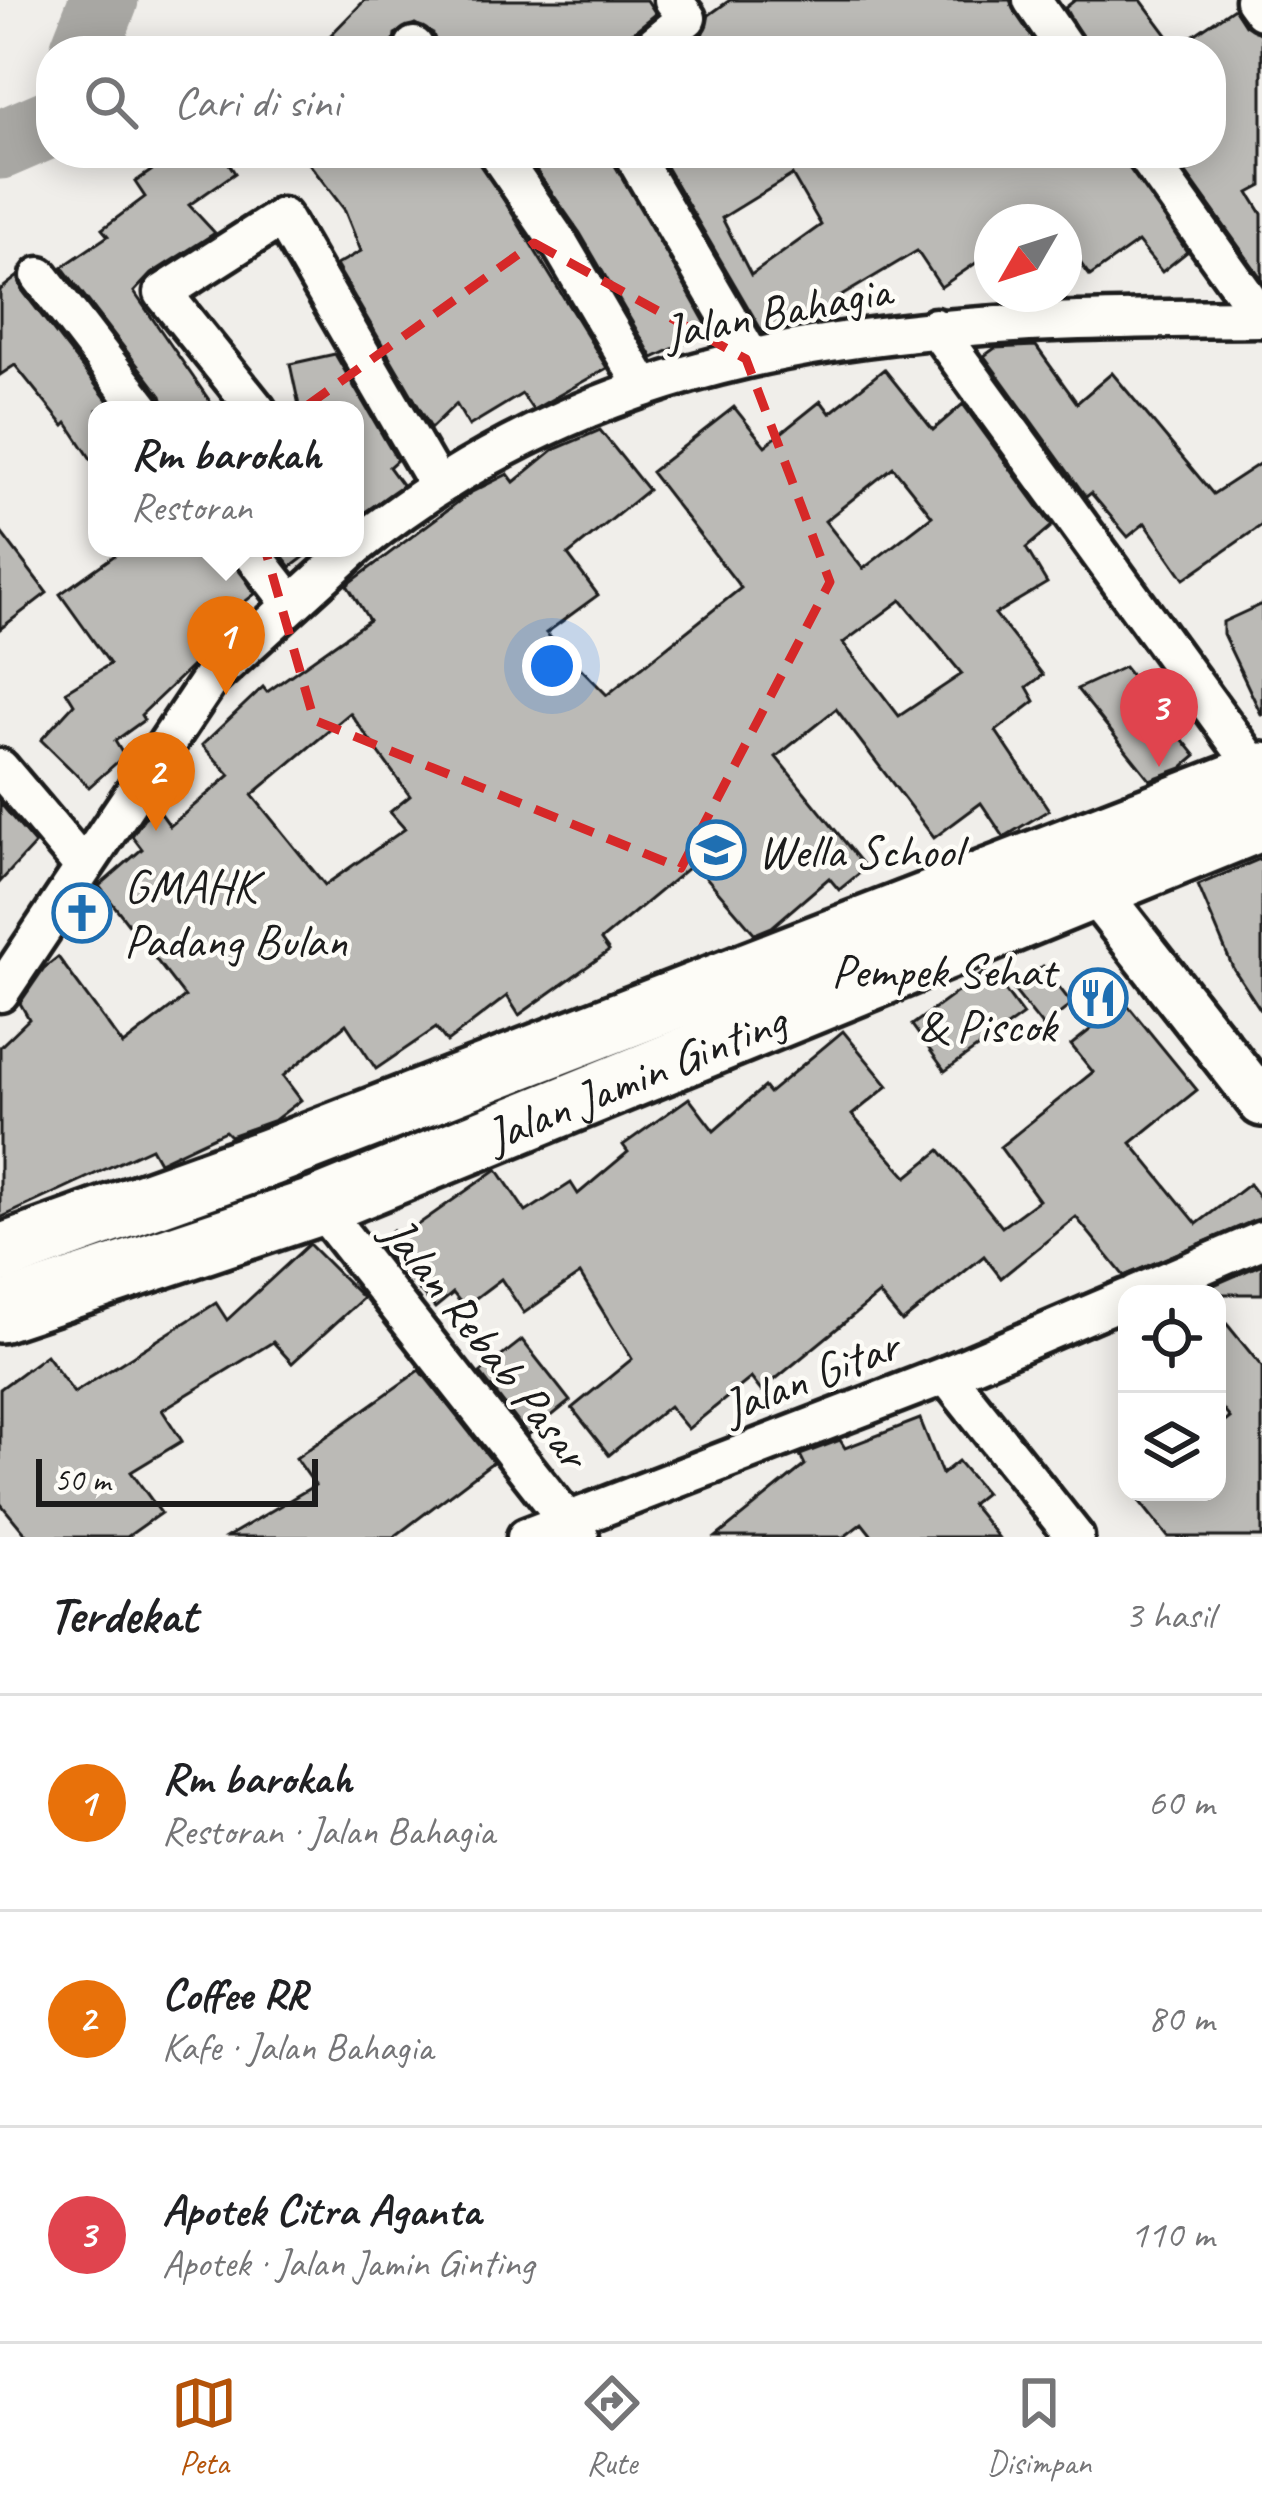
<!DOCTYPE html>
<html lang="id">
<meta charset="utf-8">
<style>
body{margin:0;font-family:Caveat,sans-serif;background:#f2f2f2;color:#202124}
.controls{position:absolute;right:36px;bottom:36px;display:grid;overflow:hidden;border-radius:24px;box-shadow:0 6px 30px #0003}
.controls button{width:108px;height:108px;display:grid;place-items:center;padding:0;border:0;border-bottom:3px solid #e0e0e0;background:#fff;color:#202124;font:60px sans-serif}
.compass{position:absolute;left:974px;top:204px;width:108px;height:108px;border-radius:50%;background:#fff;box-shadow:0 6px 30px #0003;rotate:231deg}
.scale{position:absolute;left:36px;bottom:30px;width:282px;box-sizing:border-box;padding-left:12px;border:6px solid #1c1c1c;border-top:0;font-size:33px;line-height:42px;white-space:nowrap;color:#1c1c1c;-webkit-text-stroke:9px #fdfcf7;paint-order:stroke}
.you{position:absolute;left:552px;top:666px;width:42px;height:42px;margin:-30px;border:9px solid #fff;border-radius:50%;background:#1a73e8;box-shadow:0 0 0 18px #1a73e833}
.badge{display:grid;place-items:center;width:78px;height:78px;border-radius:50%;background:#b45309;color:#fff;font-size:39px;font-weight:700}
.pin{position:absolute;translate:-50% -99px;filter:drop-shadow(0 3px 6px #0008)}
.pin::after{content:'';position:absolute;top:63px;width:42px;height:36px;background:inherit;clip-path:polygon(0 0,100% 0,50% 100%)}
.popup{position:absolute;left:88px;top:401px;width:276px;height:156px;box-sizing:border-box;display:grid;place-content:center;border-radius:24px;background:#fff;filter:drop-shadow(0 3px 9px #0005);font-size:39px;white-space:nowrap;color:#757577}
.popup b{font-size:45px;color:#202124}
.popup::after{content:'';position:absolute;left:50%;top:100%;margin-left:-24px;border:24px solid transparent;border-top-color:#fff}
.list{margin:0;padding:0;list-style:none}
h2{display:flex;justify-content:space-between;align-items:center;height:156px;margin:0;padding:0 48px;font-size:51px}
h2 small{font-size:39px;font-weight:400;color:#757577}
.list li{display:grid;grid-template-columns:78px 1fr auto;gap:36px;align-items:center;box-sizing:border-box;height:216px;padding:0 48px;border-top:3px solid #e0e0e0}
.list b{display:block;font-size:45px;white-space:nowrap}
.list p{margin:0;font-size:39px;white-space:nowrap;color:#757577}
.list em{font-size:39px;font-style:normal;color:#757577}
.icon{flex:none;width:66px;height:66px;fill:none;stroke:currentColor;stroke-width:2;stroke-linecap:round;stroke-linejoin:round}
.map{position:relative;flex:none;width:1262px;height:1537px;overflow:hidden}
.search{position:absolute;background:#fff;box-shadow:0 6px 30px #0003;left:36px;right:36px;top:36px;height:132px;display:flex;align-items:center;gap:30px;box-sizing:border-box;padding:0 42px;border-radius:48px;color:#757577;font-size:45px}
.sheet{height:804px;background:#fff}
nav{display:flex;justify-content:space-around;align-items:center;box-sizing:border-box;height:168px;border-top:3px solid #e0e0e0;background:#fff;font-size:33px;color:#757577}
nav a{display:grid;justify-items:center;gap:6px}
nav .on{color:#b45309}
.map>svg:first-child{display:block}
.lines{fill:none;stroke-linecap:round;stroke-linejoin:round}
.river{stroke:#a8a7a3;stroke-width:69}
.building{fill:#bbbab6;stroke:#1c1c1c;stroke-width:3;fill-rule:evenodd}
.minor-casing{stroke:#1c1c1c;stroke-width:45}
.tertiary-casing{stroke:#1c1c1c;stroke-width:54}
.primary-casing{stroke:#1c1c1c;stroke-width:66}
.minor{stroke:#fdfcf7;stroke-width:36}
.tertiary{stroke:#fdfcf7;stroke-width:45}
.primary{stroke:#fdfcf7;stroke-width:57}
.marked{fill:none;stroke:#d62828;stroke-width:9;stroke-dasharray:24 15;stroke-linejoin:round}
.labels{text-anchor:middle;stroke-width:9;stroke-linejoin:round;paint-order:stroke}
.street-label{font-size:48px;fill:#1c1c1c;stroke:#fdfcf7}
.poi-label{font-size:48px;fill:#1c1c1c;stroke:#fdfcf7;text-anchor:start}
</style>
<div class="map">
<svg width="1262" height="1537" viewBox="0 0 1262 1537">
<rect width="100%" height="100%" fill="#f0eeea"/>
<filter id="ink" filterUnits="userSpaceOnUse"><feTurbulence type="fractalNoise" baseFrequency=".00833" numOctaves="2"/><feDisplacementMap in="SourceGraphic" scale="24" xChannelSelector="R" yChannelSelector="G"/><feConvolveMatrix kernelMatrix="1 2 1 2 8 2 1 2 1" color-interpolation-filters="sRGB"/></filter>
<g filter="url(#ink)">
<g class="lines">
<g class="river">
<path d="M 84,51 L 104,0"/>
<path d="M 0,145 L 51,123"/>
</g>
</g>
<g class="building">
<path d="M 365,0 L 647,0 L 656,14 L 631,34 L 624,51 L 439,51 L 433,34 L 415,24 L 395,34 L 393,51 L 315,51 Z"/>
<path d="M 730,0 L 1010,0 L 1040,51 L 682,51 L 702,35 L 709,15 Z"/>
<path d="M 1075,0 L 1141,0 L 1176,47 L 1234,8 L 1245,25 L 1262,34 L 1262,186 L 1249,193 L 1262,214 L 1262,279 L 1172,153 L 1211,153 L 1211,51 L 1089,51 L 1065,8 Z"/>
<path d="M 177,153 L 222,153 L 235,173 L 189,205 L 215,233 L 151,274 L 134,292 L 216,410 L 165,410 L 161,396 L 62,267 L 108,236 L 102,229 L 145,197 L 135,182 Z"/>
<path d="M 301,153 L 475,153 L 607,368 L 533,410 L 522,394 L 469,426 L 456,404 L 431,428 L 336,265 L 361,251 L 344,209 Z"/>
<path d="M 524,153 L 610,153 L 710,331 L 653,358 L 580,233 Z"/>
<path d="M 658,153 L 1122,153 L 1187,252 L 1162,272 L 1138,242 L 1090,276 L 1064,241 L 1064,222 L 992,222 L 992,252 L 941,287 L 917,251 L 833,301 L 841,312 L 829,321 L 811,324 L 804,315 L 788,328 L 763,333 ZM 792,175 L 821,225 L 751,275 L 722,218 Z"/>
<path d="M 18,276 L 22,290 L 115,410 L 97,410 L 97,468 L 67,423 L 64,426 L 15,365 L 0,375 L 0,290 Z"/>
<path d="M 1036,346 L 1077,403 L 1112,373 L 1213,494 L 1262,462 L 1262,525 L 1184,579 L 1145,523 L 1128,537 L 1091,493 L 1086,497 L 984,356 L 995,348 Z"/>
<path d="M 335,354 L 397,460 L 389,467 L 403,486 L 355,519 L 355,410 L 300,410 L 290,364 Z"/>
<path d="M 884,369 L 933,430 L 963,404 L 1052,526 L 1026,548 L 1047,583 L 995,614 L 1043,675 L 1027,687 L 1035,701 L 996,731 L 1049,810 L 1004,837 L 981,803 L 934,838 L 836,709 L 776,757 L 866,868 L 839,890 L 829,878 L 772,927 L 755,934 L 694,863 L 601,940 L 609,951 L 519,1015 L 507,996 L 447,1042 L 436,1028 L 376,1069 L 346,1024 L 283,1076 L 301,1100 L 275,1120 L 230,1136 L 225,1131 L 159,1162 L 151,1148 L 0,1218 L 0,1047 L 29,1019 L 20,1003 L 44,968 L 58,957 L 123,1045 L 185,997 L 99,886 L 142,849 L 132,836 L 144,818 L 157,808 L 170,826 L 230,775 L 202,745 L 263,687 L 267,692 L 369,620 L 347,585 L 470,493 L 508,474 L 514,482 L 553,450 L 600,430 L 648,490 L 568,555 L 598,595 L 546,633 L 607,695 L 741,588 L 651,472 L 734,407 L 765,446 L 821,401 L 830,413 ZM 893,467 L 932,516 L 863,569 L 825,521 ZM 901,600 L 962,674 L 899,716 L 843,643 ZM 350,713 L 410,796 L 390,812 L 405,829 L 325,885 L 252,795 Z"/>
<path d="M 0,531 L 47,593 L 0,629 Z"/>
<path d="M 125,548 L 226,548 L 255,594 L 208,630 L 217,642 L 141,715 L 144,720 L 115,741 L 124,756 L 89,787 L 41,740 L 74,704 L 66,691 L 110,664 L 60,594 Z"/>
<path d="M 276,548 L 316,548 L 291,567 Z"/>
<path d="M 1262,604 L 1262,716 L 1223,634 L 1223,622 Z"/>
<path d="M 1124,667 L 1196,756 L 1182,768 L 1150,780 L 1077,689 Z"/>
<path d="M 0,803 L 35,844 L 0,882 Z"/>
<path d="M 1262,858 L 1262,1012 L 1233,968 L 1198,885 Z"/>
<path d="M 1043,966 L 1072,1004 L 1043,1027 L 1013,989 Z"/>
<path d="M 989,969 L 1023,1015 L 945,1071 L 912,1025 Z"/>
<path d="M 1125,1002 L 1197,1090 L 1131,1143 L 1197,1224 L 1249,1184 L 1262,1201 L 1262,1218 L 1124,1276 L 1076,1217 L 1001,1278 L 984,1256 L 902,1322 L 879,1294 L 761,1391 L 751,1378 L 688,1429 L 669,1406 L 609,1455 L 572,1408 L 632,1359 L 580,1274 L 524,1313 L 501,1279 L 464,1307 L 453,1293 L 435,1308 L 377,1243 L 393,1230 L 399,1238 L 497,1169 L 526,1212 L 571,1183 L 578,1194 L 628,1152 L 623,1145 L 689,1098 L 714,1131 L 764,1087 L 769,1093 L 843,1031 L 888,1086 L 852,1115 L 907,1177 L 940,1150 L 1002,1227 L 1039,1200 L 1000,1147 L 1093,1072 L 1071,1045 Z"/>
<path d="M 309,1244 L 363,1298 L 292,1363 L 273,1342 L 162,1410 L 182,1441 L 131,1472 L 161,1513 L 127,1537 L 28,1537 L 0,1503 L 0,1389 L 46,1355 L 74,1393 L 216,1303 L 227,1320 Z"/>
<path d="M 1262,1264 L 1262,1294 L 1193,1294 Z"/>
<path d="M 1217,1312 L 1262,1367 L 1262,1537 L 1168,1537 L 1132,1492 L 1217,1492 L 1217,1428 L 1230,1418 L 1217,1402 Z"/>
<path d="M 522,1340 L 570,1401 L 528,1435 L 480,1373 Z"/>
<path d="M 420,1370 L 493,1462 L 394,1537 L 227,1537 L 315,1485 L 296,1458 Z"/>
<path d="M 920,1419 L 942,1474 L 958,1461 L 985,1493 L 971,1504 L 998,1537 L 873,1537 L 862,1523 L 844,1537 L 716,1537 L 805,1465 L 800,1455 L 840,1440 L 845,1448 Z"/>
</g>
<g class="lines">
<g class="minor-casing">
<g id="minor">
<path d="M 1032,0 L 1067,51"/>
<path d="M 1254,0 L 1262,11"/>
<path d="M 414,46 L 417,51"/>
<path d="M 646,51 L 687,18 L 673,0"/>
<path d="M 497,153 L 561,246 L 643,386"/>
<path d="M 632,153 L 751,357"/>
<path d="M 1144,153 L 1262,318"/>
<path d="M 40,276 L 143,410"/>
<path d="M 935,327 L 1259,773"/>
<path d="M 257,410 L 163,293 L 282,217 L 438,486"/>
<path d="M 355,547 C 627,327 929,320 1262,318"/>
<path d="M 248,548 L 289,601"/>
<path d="M 0,768 L 82,865"/>
<path d="M 0,993 L 210,679 L 354,548"/>
<path d="M 319,1206 L 580,1537"/>
<path d="M 1136,1294 L 1262,1240"/>
<path d="M 946,1375 L 1075,1537"/>
<path d="M 526,1537 L 946,1375 L 1127,1298"/>
</g>
</g>
<g class="tertiary-casing">
<path id="tertiary" d="M 1075,865 L 1262,1103"/>
</g>
<g class="primary-casing">
<g id="primary">
<path d="M 0,1254 L 270,1157 L 1262,772"/>
<path id="s1" d="M 0,1313 L 319,1206 L 1262,821"/>
</g>
</g>
<use href="#minor" class="minor"/>
<use href="#tertiary" class="tertiary"/>
<use href="#primary" class="primary"/>
</g>
</g>
<path class="marked" d="M 534,243 L 746,359 L 830,582 L 681,868 L 314,720 L 238,455 Z"/>
<defs>
<g id="school-ring" transform="scale(3)"><circle r="9.5" fill="#fdfcf7" stroke="#1f6fb2" stroke-width="1.5"/><path d="M0-5L7-2L0 1L-7-2ZM-4 1L0 2.5L4 1V4Q0 6-4 4Z" fill="#1f6fb2"/></g>
<g id="church-ring" transform="scale(3)"><circle r="9.5" fill="#fdfcf7" stroke="#1f6fb2" stroke-width="1.5"/><path d="M-1.2-6h2.4v3.5h3.3v2.4h-3.3V6h-2.4V-.1h-3.3v-2.4h3.3Z" fill="#1f6fb2"/></g>
<g id="restaurant-ring" transform="scale(3)"><circle r="9.5" fill="#fdfcf7" stroke="#1f6fb2" stroke-width="1.5"/><path d="M-5-6h1v4h1v-4h1v4h1v-4h1v5L-1.5 .5V6h-2V.5L-5-1ZM5-6V6H3V1.5H1.5Q1.5-4 5-6Z" fill="#1f6fb2"/></g>
</defs>
<g fill-rule="evenodd">
<use href="#school-ring" x="716" y="850"/>
<use href="#church-ring" x="82" y="913"/>
<use href="#restaurant-ring" x="1098" y="998"/>
</g>
<g class="labels">
<g class="street-label">
<text transform="translate(777 310) rotate(-11)" y="17">Jalan Bahagia</text>
<text dy="17" stroke="none"><textPath href="#s1" startOffset="678">Jalan Jamin Ginting</textPath></text>
<text transform="translate(487 1342) rotate(52)" y="17">Jalan Rebab Pasar</text>
<text transform="translate(810 1375) rotate(-21)" y="17">Jalan Gitar</text>
</g>
<g class="poi-label">
<text x="758" y="867">Wella School</text>
<text x="124" y="902">GMAHK<tspan x="124" dy="55">Padang Bulan</tspan></text>
<text x="1056" y="987" text-anchor="end">Pempek Sehat<tspan x="1056" dy="55">&amp; Piscok</tspan></text>
</g>
</g>
</svg>
<div class="controls">
<button><svg class="icon" aria-label="locate" viewBox="0 0 24 24"><circle cx="12" cy="12" r="6"/><path d="M12 2v4M12 18v4M2 12h4M18 12h4"/></svg></button>
<button><svg class="icon" aria-label="layers" viewBox="0 0 24 24"><path d="M12 4l9 5-9 5-9-5zM3 14l9 5 9-5"/></svg></button>
</div>
<svg class="compass" viewBox="-18 -18 36 36"><path d="M0-13l5 13h-10z" fill="#e53935"/><path d="M0 13l5-13h-10z" fill="#757577"/></svg>
<div class="scale">50 m</div>
<div class="you"></div>
<div class="pin badge" style="left:226px;top:695px;background:#e8710a">1</div>
<div class="popup"><b>Rm barokah</b>Restoran</div>
<div class="pin badge" style="left:156px;top:831px;background:#e8710a">2</div>
<div class="pin badge" style="left:1159px;top:767px;background:#e0444e">3</div>
<div class="search"><svg class="icon" aria-label="search" viewBox="0 0 24 24"><circle cx="10" cy="10" r="6"/><path d="M15 15l6 6"/></svg>Cari di sini</div>
</div>
<section class="sheet">
<h2>Terdekat<small>3 hasil</small></h2>
<ul class="list">
<li><span class="badge" style="background:#e8710a">1</span><div><b>Rm barokah</b><p>Restoran · Jalan Bahagia</p></div><em>60 m</em></li>
<li><span class="badge" style="background:#e8710a">2</span><div><b>Coffee RR</b><p>Kafe · Jalan Bahagia</p></div><em>80 m</em></li>
<li><span class="badge" style="background:#e0444e">3</span><div><b>Apotek Citra Aganta</b><p>Apotek · Jalan Jamin Ginting</p></div><em>110 m</em></li>
</ul>
</section>
<nav>
<a class="on"><svg class="icon" aria-label="map" viewBox="0 0 24 24"><path d="M3 6l6-2 6 2 6-2v14l-6 2-6-2-6 2zM9 4v14M15 6v14"/></svg>Peta</a>
<a><svg class="icon" aria-label="directions" viewBox="0 0 24 24"><path d="M12 3l9 9-9 9-9-9zM9 14v-3h6M13 9l2 2-2 2"/></svg>Rute</a>
<a><svg class="icon" aria-label="saved" viewBox="0 0 24 24"><path d="M7 4h10v16l-5-4-5 4z"/></svg>Disimpan</a>
</nav>
